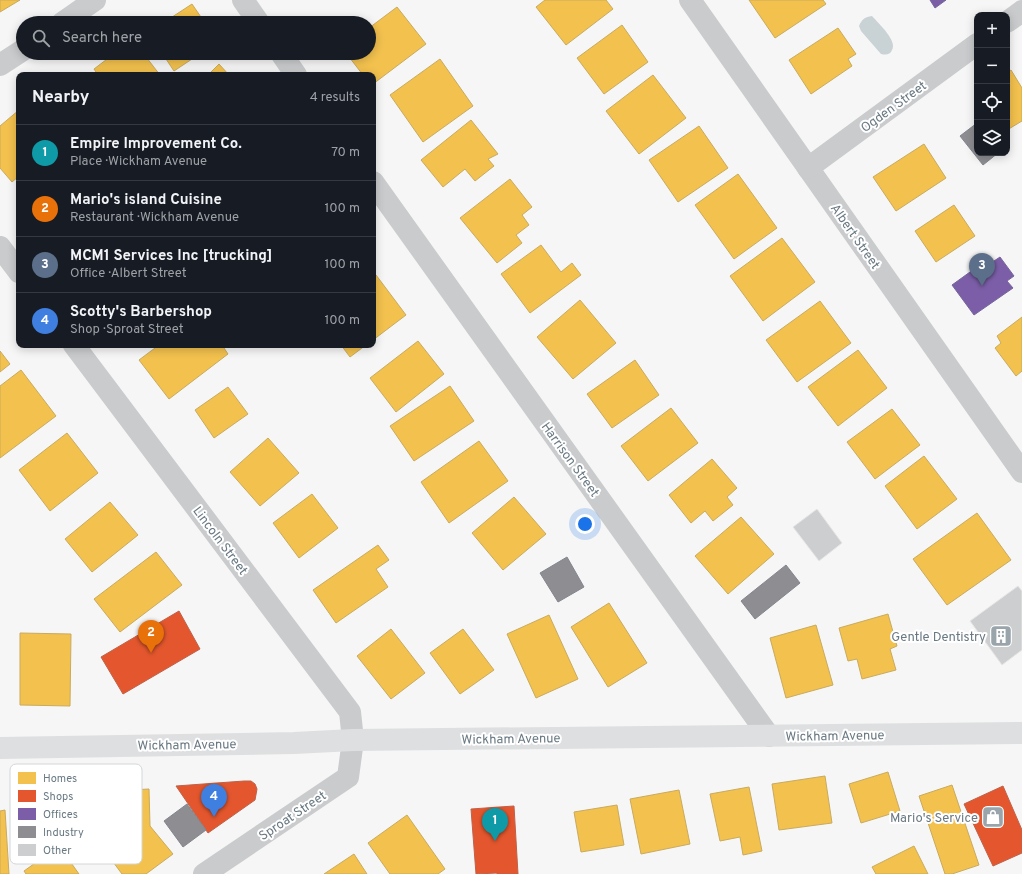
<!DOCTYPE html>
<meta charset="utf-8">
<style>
body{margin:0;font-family:Overpass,sans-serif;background:#242831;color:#f1f3f6}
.controls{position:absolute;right:12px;top:12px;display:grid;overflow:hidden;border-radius:8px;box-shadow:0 2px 10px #0003}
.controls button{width:36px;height:36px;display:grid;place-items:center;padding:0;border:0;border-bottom:1px solid #363941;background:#171b24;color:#f1f3f6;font:20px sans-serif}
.you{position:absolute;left:585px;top:524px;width:14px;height:14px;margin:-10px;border:3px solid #fff;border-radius:50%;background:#1a73e8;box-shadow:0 0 0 6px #1a73e833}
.badge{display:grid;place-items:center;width:26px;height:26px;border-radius:50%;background:#0f766e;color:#fff;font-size:13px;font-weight:700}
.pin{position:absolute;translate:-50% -33px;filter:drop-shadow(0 1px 2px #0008)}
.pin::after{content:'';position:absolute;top:21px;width:14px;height:12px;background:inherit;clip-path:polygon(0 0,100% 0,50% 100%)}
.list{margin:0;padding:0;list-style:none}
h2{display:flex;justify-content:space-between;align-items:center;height:52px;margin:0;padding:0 16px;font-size:17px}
h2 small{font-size:13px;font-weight:400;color:#9ea1a6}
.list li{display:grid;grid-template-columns:26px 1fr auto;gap:12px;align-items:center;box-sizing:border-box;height:56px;padding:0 16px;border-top:1px solid #363941}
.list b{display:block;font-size:15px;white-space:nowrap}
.list p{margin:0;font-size:13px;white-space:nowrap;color:#9ea1a6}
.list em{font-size:13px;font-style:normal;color:#9ea1a6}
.icon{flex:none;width:22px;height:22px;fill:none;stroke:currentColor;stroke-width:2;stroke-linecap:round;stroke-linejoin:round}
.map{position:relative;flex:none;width:1022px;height:874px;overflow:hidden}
.search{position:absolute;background:#171b24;box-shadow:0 2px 10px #0003;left:16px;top:16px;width:360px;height:44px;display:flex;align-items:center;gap:10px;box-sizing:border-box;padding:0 14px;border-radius:22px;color:#9ea1a6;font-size:15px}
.panel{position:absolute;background:#171b24;box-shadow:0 2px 10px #0003;left:16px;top:72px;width:360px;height:276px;border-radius:8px}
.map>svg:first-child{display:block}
.water{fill:#c9d2d4}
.homes{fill:#f2c14e;stroke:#c9ab5e}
.shops{fill:#e4572e;stroke:#bf6148}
.offices{fill:#7b5ea7;stroke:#76669c}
.industry{fill:#8d8d92;stroke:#82878e}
.building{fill:#cdcecf;stroke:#e6e6e6}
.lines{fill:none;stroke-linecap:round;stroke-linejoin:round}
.street{stroke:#c9cbcc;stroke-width:22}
.primary{stroke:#dedfe0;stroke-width:22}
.labels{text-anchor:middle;stroke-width:4;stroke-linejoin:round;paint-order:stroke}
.street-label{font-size:13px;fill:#697983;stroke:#fff}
.poi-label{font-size:13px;fill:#697983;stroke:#fff;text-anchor:end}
.key{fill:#fff;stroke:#d2d7da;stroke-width:1}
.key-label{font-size:11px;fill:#697983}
</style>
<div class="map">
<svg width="1022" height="874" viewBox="0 0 1022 874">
<rect width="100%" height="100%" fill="#f6f6f6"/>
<path class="water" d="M 872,16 C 878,23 898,41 892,50 C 890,55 886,55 881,54 L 861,31 L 859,26 C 862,19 865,17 872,16 Z"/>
<g class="homes">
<path d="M 0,0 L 20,0 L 0,12 Z"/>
<path d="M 545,0 L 606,0 L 613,9 L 566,45 L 536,7 Z"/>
<path d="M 749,0 L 823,0 L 826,4 L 775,38 Z"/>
<path d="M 192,4 L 205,23 L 163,23 Z"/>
<path d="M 397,7 L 426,44 L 373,84 L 373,75 L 363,75 L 346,53 L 369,53 L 369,28 Z"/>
<path d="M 622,25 L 648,62 L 604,94 L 577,58 Z"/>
<path d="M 838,28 L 856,54 L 848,59 L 852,66 L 811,94 L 789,60 Z"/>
<path d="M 115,53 L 143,53 L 160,75 L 98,75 L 94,69 Z"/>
<path d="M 162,53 L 201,53 L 174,71 Z"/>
<path d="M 440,59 L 473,106 L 423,142 L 390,95 Z"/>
<path d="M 219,64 L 229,75 L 208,75 Z"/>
<path d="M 1011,70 L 1022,88 L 1022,121 L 1007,130 L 1007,73 Z"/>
<path d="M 653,75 L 686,118 L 639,154 L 606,111 Z"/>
<path d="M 19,110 L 19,176 L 12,182 L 0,168 L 0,126 Z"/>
<path d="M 471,120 L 498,154 L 488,159 L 494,166 L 475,181 L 465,169 L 443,187 L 421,160 Z"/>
<path d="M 699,126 L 728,168 L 678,202 L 649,160 Z"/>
<path d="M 924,144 L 946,178 L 896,211 L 873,177 Z"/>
<path d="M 738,174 L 777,228 L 734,259 L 695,205 Z"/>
<path d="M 510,179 L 532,207 L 522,215 L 529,225 L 516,235 L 522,243 L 497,263 L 460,218 Z"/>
<path d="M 954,205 L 975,236 L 936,262 L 915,231 Z"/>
<path d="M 782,238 L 815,282 L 763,321 L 730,276 Z"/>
<path d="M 541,245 L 561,272 L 572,263 L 581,275 L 530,313 L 501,274 Z"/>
<path d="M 376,275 L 406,315 L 373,340 L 373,278 Z"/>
<path d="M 580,300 L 616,343 L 573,379 L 537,337 Z"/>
<path d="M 820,301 L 851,343 L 797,382 L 766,340 Z"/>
<path d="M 1022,317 L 1022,371 L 1016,376 L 995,348 L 1001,343 L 997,336 Z"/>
<path d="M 418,341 L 444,374 L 396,412 L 370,378 Z"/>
<path d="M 159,345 L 222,345 L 228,354 L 169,399 L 139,360 Z"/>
<path d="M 341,345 L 366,345 L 350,357 Z"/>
<path d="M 858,350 L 887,388 L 838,426 L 808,387 Z"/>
<path d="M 0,351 L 10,364 L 0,372 Z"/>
<path d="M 635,360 L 659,395 L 612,428 L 587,394 Z"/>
<path d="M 21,370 L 56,416 L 0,458 L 0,386 Z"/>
<path d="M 450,386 L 474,421 L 414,461 L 390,426 Z"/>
<path d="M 228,387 L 248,414 L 214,438 L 195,410 Z"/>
<path d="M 671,408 L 698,443 L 648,481 L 621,446 Z"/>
<path d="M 892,409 L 920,445 L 875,479 L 847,442 Z"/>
<path d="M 67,433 L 98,473 L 50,511 L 19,470 Z"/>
<path d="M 268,438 L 299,473 L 260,506 L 230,472 Z"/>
<path d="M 479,441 L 508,481 L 449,523 L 421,482 Z"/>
<path d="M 924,456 L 957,499 L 917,529 L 885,486 Z"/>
<path d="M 712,459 L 737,488 L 727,497 L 733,505 L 713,521 L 705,511 L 691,523 L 669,495 Z"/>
<path d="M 312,494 L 338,528 L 299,558 L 273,523 Z"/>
<path d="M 514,497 L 546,534 L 503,570 L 472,533 Z"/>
<path d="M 110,502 L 138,535 L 92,572 L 65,539 Z"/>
<path d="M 977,513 L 1011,560 L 947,605 L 913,559 Z"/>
<path d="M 741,517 L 774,554 L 728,594 L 695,556 Z"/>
<path d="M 378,545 L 389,560 L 376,569 L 388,587 L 336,623 L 313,590 Z"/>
<path d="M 156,552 L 182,585 L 120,632 L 94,599 Z"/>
<path d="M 609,603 L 647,663 L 608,687 L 571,627 Z"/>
<path d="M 888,614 L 897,646 L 890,649 L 896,670 L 862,679 L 857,659 L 848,661 L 839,628 Z"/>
<path d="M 549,615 L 578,679 L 536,698 L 507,634 Z"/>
<path d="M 816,625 L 833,685 L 786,698 L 770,638 Z"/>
<path d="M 391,629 L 425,673 L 391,699 L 357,656 Z"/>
<path d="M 463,629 L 494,670 L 460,694 L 430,653 Z"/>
<path d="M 20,633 L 71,634 L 70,706 L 20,705 Z"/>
<path d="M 888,772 L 900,811 L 861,823 L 849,784 Z"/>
<path d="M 825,776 L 832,823 L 779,830 L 772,784 Z"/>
<path d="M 952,785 L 979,865 L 952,874 L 945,874 L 919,796 Z"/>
<path d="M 749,787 L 762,851 L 743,855 L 740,837 L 720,841 L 710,794 Z"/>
<path d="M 149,789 L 150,826 L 173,854 L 146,874 L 122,874 L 99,843 L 95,792 Z"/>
<path d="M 679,790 L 690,844 L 641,854 L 630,799 Z"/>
<path d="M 617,805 L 624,845 L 581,852 L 574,812 Z"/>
<path d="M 5,810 L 9,874 L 0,874 L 0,811 Z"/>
<path d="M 407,815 L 445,869 L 438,874 L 390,874 L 368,843 Z"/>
<path d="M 59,846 L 79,874 L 26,874 L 24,871 Z"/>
<path d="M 914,846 L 928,874 L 876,874 L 872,867 Z"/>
<path d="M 354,854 L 367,874 L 324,874 Z"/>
</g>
<g class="shops">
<path d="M 179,611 L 200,649 L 123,694 L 101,657 Z"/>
<path d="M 244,781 L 251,781 L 255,784 L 257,789 L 255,800 L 208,833 L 176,786 Z"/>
<path d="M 1003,786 L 1022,830 L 1022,853 L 993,866 L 964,804 Z"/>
<path d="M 514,806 L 518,874 L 497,874 L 497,873 L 476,874 L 471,809 Z"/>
</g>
<g class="offices">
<path d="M 930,0 L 946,0 L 935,8 Z"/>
<path d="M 1000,257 L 1014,276 L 1007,281 L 1013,288 L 974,315 L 952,285 L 988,259 L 991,263 Z"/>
</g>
<g class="industry">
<path d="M 977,123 L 977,153 L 998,153 L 983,165 L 960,136 Z"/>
<path d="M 567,557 L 584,587 L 558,602 L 540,573 Z"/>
<path d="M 786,565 L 800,583 L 755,619 L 741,601 Z"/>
<path d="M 187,804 L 206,830 L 183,847 L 164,821 Z"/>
</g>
<g class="building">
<path d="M 817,509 L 842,543 L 819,561 L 793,527 Z"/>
<path d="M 1018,586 L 1022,591 L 1022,650 L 1002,665 L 970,621 Z"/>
</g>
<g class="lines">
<g class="street">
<path d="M 243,0 L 259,23"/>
<path d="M 690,0 L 1022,472"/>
<path d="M 1007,22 L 1022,11"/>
<path d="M 62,23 L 95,0"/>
<path d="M 281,53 L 296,75"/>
<path d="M 0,65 L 23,50"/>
<path d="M 808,168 L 977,44"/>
<path d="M 373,182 L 769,736"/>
<path d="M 0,247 L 19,272"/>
<path d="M 74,345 L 350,712 L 353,740 L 348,777 L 204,874"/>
</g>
<path class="primary" d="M 0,748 L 294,743 L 353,740 L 1022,733"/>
</g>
<defs>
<g id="building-square" transform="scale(1.15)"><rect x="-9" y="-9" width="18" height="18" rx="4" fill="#9aa5ab" stroke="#fff"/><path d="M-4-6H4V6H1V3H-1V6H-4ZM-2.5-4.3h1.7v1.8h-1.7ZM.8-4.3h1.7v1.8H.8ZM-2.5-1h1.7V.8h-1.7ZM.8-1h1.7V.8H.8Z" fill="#fff"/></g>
<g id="shop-square" transform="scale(1.15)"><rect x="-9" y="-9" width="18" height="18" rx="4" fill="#9aa5ab" stroke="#fff"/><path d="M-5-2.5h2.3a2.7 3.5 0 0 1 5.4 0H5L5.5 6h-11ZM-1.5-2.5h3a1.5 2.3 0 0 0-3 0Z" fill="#fff"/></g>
</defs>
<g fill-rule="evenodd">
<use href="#building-square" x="1001" y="636"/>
<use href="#shop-square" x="993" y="817"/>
</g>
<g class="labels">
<g class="street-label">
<text transform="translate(893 106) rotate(-36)" y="5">Ogden Street</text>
<text transform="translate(856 236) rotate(55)" y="5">Albert Street</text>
<text transform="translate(571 459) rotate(54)" y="5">Harrison Street</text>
<text transform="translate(221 540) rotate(53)" y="5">Lincoln Street</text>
<text transform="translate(835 735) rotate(-1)" y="5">Wickham Avenue</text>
<text transform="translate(511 738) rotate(-1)" y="5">Wickham Avenue</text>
<text transform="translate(187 744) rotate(-1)" y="5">Wickham Avenue</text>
<text transform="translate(292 815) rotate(-34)" y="5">Sproat Street</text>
</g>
<g class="poi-label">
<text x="986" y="641">Gentle Dentistry</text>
<text x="978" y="822">Mario's Service</text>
</g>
</g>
<rect x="10" y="764" width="132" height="100" rx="6" class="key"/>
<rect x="18" y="772" width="18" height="12" fill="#f2c14e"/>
<rect x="18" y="790" width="18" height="12" fill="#e4572e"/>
<rect x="18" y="808" width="18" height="12" fill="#7b5ea7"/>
<rect x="18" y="826" width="18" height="12" fill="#8d8d92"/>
<rect x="18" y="844" width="18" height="12" fill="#cdcecf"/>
<g class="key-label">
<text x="43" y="782">Homes</text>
<text x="43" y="800">Shops</text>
<text x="43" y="818">Offices</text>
<text x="43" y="836">Industry</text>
<text x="43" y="854">Other</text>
</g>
</svg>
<div class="controls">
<button>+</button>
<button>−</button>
<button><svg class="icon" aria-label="locate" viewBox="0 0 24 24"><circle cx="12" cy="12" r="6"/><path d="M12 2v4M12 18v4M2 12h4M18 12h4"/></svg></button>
<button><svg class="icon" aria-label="layers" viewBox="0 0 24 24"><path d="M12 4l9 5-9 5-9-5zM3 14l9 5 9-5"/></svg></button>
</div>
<div class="you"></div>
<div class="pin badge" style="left:495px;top:841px;background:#0f9aa8">1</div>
<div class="pin badge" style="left:151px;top:653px;background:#e8710a">2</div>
<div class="pin badge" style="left:982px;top:286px;background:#5c6f8a">3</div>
<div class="pin badge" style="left:214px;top:817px;background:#3f7fe0">4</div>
<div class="search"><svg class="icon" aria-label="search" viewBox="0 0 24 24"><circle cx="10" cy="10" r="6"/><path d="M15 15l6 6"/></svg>Search here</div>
<section class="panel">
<h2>Nearby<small>4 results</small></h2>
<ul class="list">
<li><span class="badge" style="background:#0f9aa8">1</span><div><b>Empire Improvement Co.</b><p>Place · Wickham Avenue</p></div><em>70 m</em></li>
<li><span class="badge" style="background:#e8710a">2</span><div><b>Mario's island Cuisine</b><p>Restaurant · Wickham Avenue</p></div><em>100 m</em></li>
<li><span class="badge" style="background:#5c6f8a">3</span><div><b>MCM1 Services Inc [trucking]</b><p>Office · Albert Street</p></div><em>100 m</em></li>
<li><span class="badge" style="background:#3f7fe0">4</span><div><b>Scotty's Barbershop</b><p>Shop · Sproat Street</p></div><em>100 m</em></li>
</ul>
</section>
</div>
